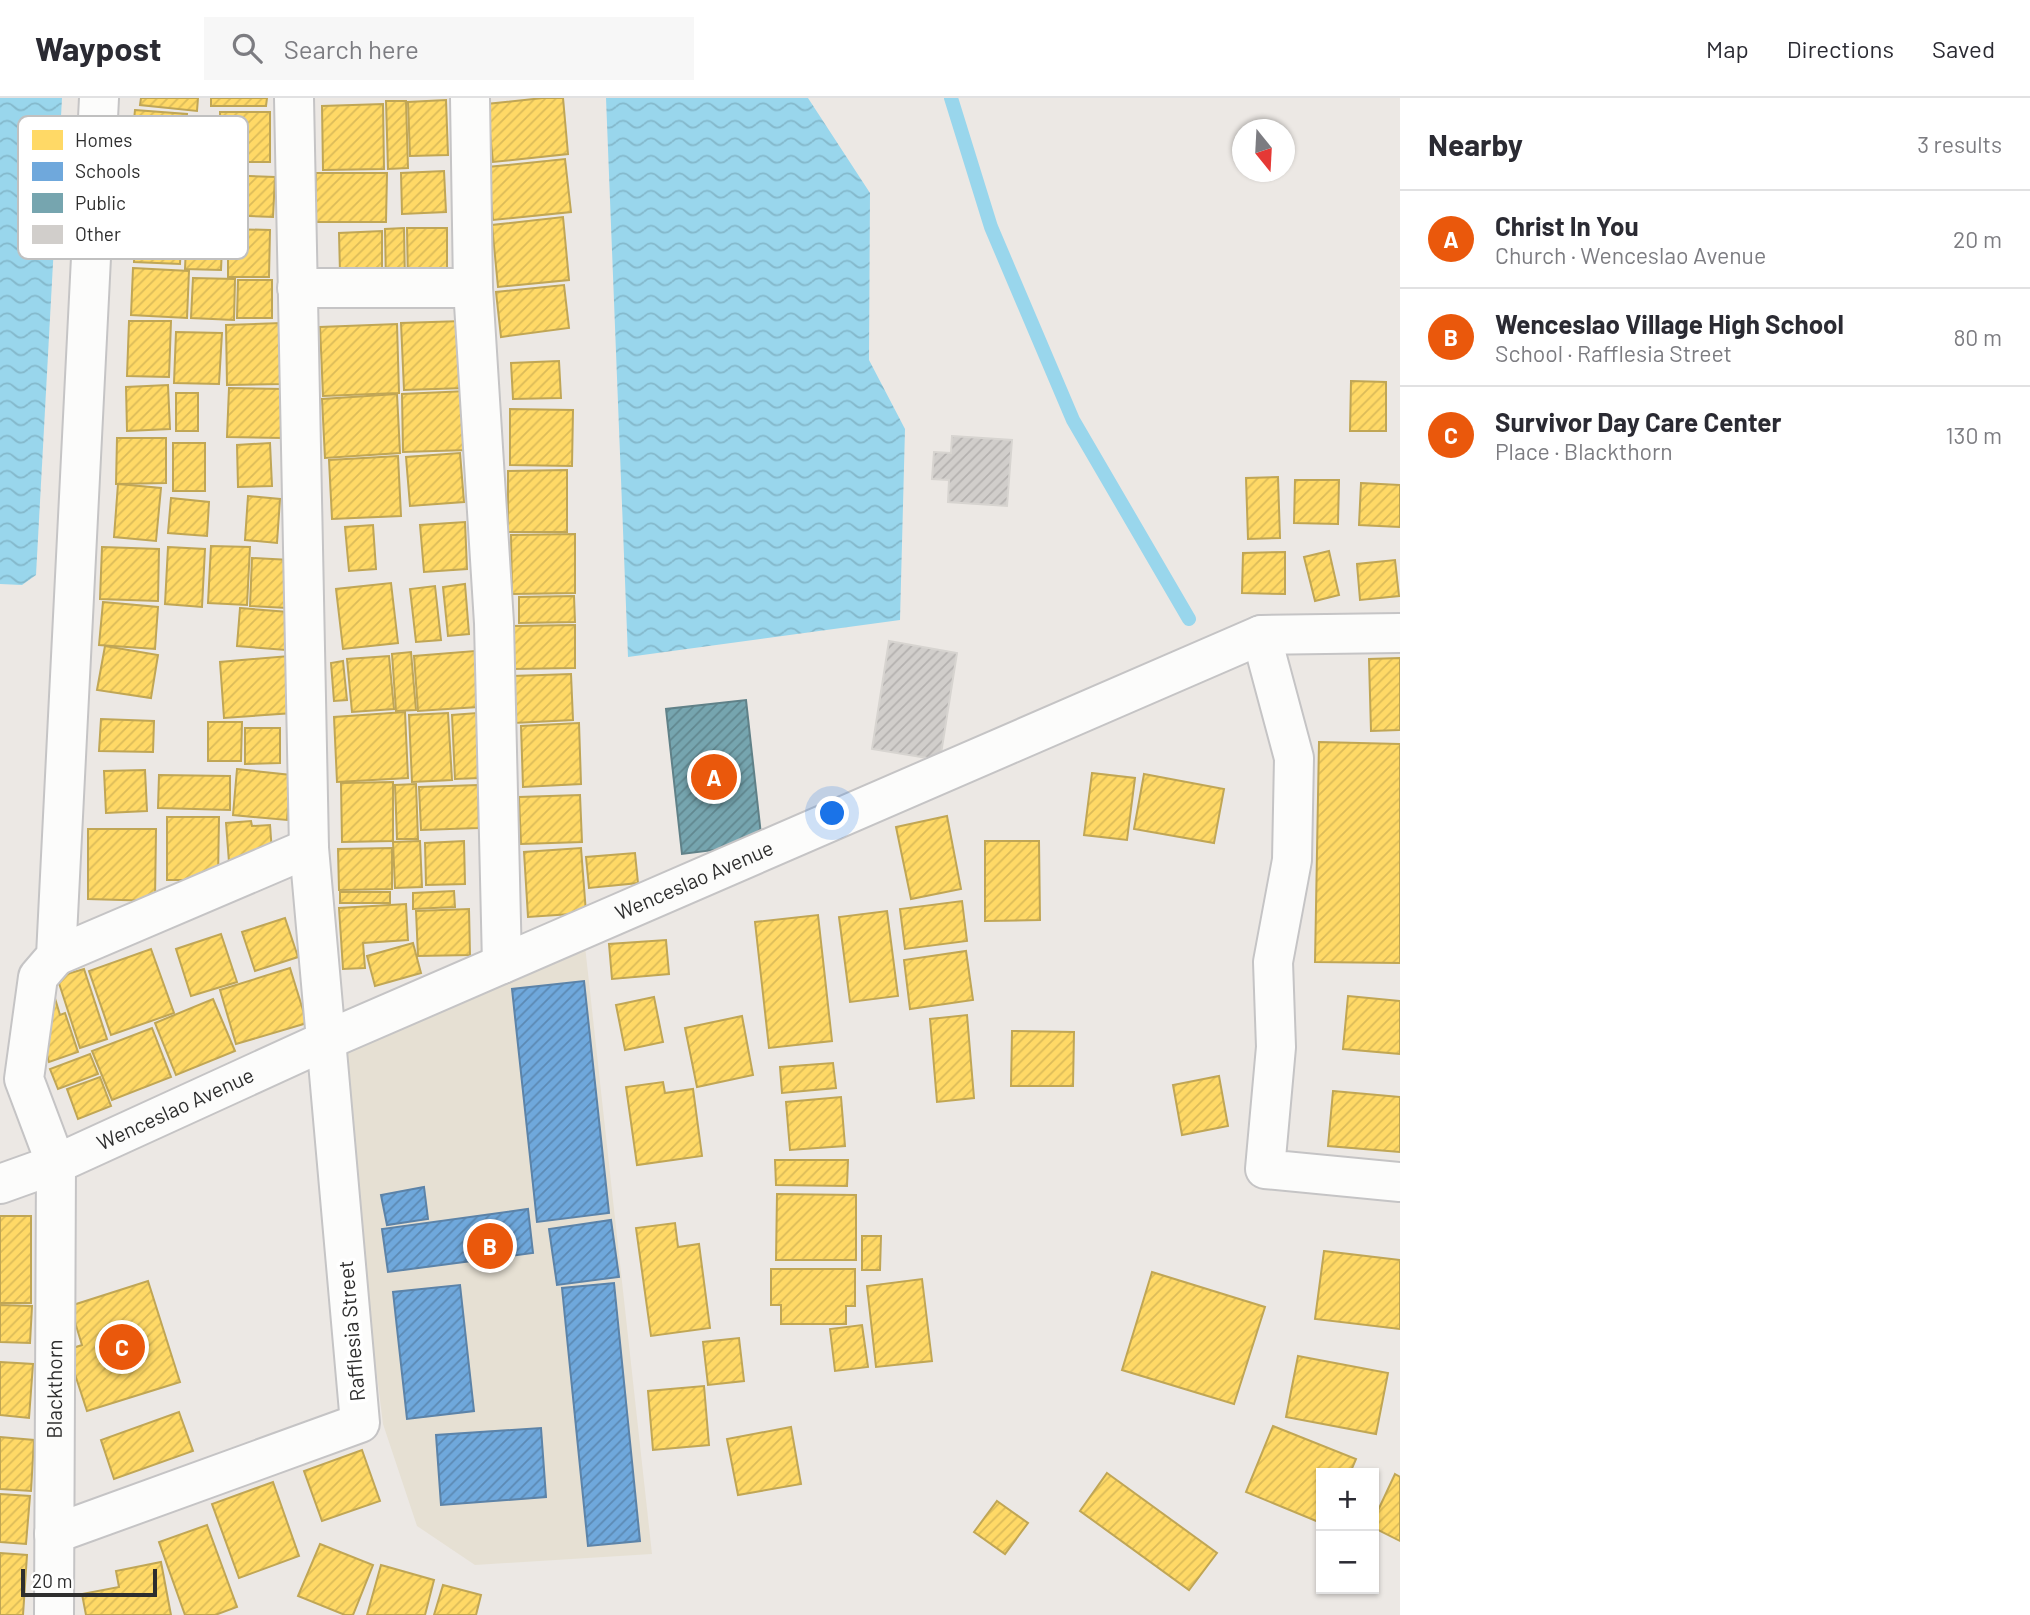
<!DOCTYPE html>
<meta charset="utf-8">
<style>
body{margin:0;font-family:Barlow,sans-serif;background:#f7f7f7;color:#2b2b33}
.controls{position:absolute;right:21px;bottom:21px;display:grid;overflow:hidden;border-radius:0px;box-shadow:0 2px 5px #0004}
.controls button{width:63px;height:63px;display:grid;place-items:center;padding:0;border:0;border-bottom:2px solid #e1e1e2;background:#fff;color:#2b2b33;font:35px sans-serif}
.compass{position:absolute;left:1232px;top:21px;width:63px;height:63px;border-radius:50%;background:#fff;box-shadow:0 2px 5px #0004;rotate:162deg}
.scale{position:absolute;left:21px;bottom:18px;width:136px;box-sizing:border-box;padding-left:7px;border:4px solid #2e2e2e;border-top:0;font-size:19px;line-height:24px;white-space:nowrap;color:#2e2e2e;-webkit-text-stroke:5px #fff;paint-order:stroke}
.you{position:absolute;left:833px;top:716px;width:24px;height:24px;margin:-18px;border:5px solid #fff;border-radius:50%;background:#1a73e8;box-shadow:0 0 0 10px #1a73e833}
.badge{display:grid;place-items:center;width:46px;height:46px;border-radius:50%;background:#ea580c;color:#fff;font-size:23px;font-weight:700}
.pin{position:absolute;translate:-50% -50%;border:4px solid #fff;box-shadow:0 2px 7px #0006}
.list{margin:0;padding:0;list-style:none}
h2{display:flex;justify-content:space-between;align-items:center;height:91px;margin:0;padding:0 28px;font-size:30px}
h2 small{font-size:23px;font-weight:400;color:#7c7c81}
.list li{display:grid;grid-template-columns:46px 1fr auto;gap:21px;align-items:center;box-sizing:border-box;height:98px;padding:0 28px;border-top:2px solid #e1e1e2}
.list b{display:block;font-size:26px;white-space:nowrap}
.list p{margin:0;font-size:23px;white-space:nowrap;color:#7c7c81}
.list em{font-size:23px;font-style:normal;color:#7c7c81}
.icon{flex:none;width:38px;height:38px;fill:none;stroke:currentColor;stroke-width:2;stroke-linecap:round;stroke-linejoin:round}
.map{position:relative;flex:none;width:1400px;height:1517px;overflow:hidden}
header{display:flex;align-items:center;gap:42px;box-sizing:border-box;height:98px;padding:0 35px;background:#fff;border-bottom:2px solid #e1e1e2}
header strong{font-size:33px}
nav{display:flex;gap:38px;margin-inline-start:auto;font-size:24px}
.search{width:490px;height:63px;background:#f7f7f7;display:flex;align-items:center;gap:18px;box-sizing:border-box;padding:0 24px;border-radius:0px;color:#7c7c81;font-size:26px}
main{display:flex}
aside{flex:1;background:#fff}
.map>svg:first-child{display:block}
.education{fill:#e6e0d3}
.water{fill:url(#water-waves)}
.homes{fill:url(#homes-hatch);stroke:#c0a655;stroke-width:2}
.schools{fill:url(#schools-hatch);stroke:#5c83a8;stroke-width:2}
.public{fill:url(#public-hatch);stroke:#608188;stroke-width:2}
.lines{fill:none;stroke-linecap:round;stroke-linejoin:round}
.stream{stroke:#99d6ec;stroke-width:14}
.building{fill:url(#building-hatch);stroke:#d7d4d0;stroke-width:2}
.minor-casing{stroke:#c5c4c5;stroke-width:42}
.minor{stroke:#fcfcfb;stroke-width:38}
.labels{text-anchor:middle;stroke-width:7;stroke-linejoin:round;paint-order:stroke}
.street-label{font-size:21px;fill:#2e2e2e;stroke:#fff}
.key{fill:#fff;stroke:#c0c0c0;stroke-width:2}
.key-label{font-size:19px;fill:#2e2e2e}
</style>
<header>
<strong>Waypost</strong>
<div class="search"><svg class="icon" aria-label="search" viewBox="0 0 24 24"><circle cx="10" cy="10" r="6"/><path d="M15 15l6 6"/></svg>Search here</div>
<nav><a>Map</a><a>Directions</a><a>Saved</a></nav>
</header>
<main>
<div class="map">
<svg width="1400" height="1517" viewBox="0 0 1400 1517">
<defs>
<pattern id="water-waves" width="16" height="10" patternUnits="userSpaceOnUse" patternTransform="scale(1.75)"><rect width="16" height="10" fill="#99d6ec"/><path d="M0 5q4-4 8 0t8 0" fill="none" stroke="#84b8cb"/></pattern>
<pattern id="homes-hatch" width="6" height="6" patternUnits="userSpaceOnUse" patternTransform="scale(1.75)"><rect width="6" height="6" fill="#ffd966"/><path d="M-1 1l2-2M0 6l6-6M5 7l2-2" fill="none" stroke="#dbbb59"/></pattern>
<pattern id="schools-hatch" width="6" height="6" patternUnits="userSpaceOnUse" patternTransform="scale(1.75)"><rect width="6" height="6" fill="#6fa8dc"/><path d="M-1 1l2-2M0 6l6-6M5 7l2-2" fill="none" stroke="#5c89b3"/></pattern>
<pattern id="public-hatch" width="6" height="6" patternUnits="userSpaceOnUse" patternTransform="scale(1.75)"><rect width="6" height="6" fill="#76a5af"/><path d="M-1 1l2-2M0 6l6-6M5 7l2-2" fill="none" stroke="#61878f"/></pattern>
<pattern id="building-hatch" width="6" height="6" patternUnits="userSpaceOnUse" patternTransform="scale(1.75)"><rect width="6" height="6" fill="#d1cecb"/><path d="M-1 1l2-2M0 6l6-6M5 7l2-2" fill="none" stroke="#b4b1af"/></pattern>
</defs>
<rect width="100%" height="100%" fill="#ece8e4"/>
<path class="education" d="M 585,848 L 652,1456 L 475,1467 L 417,1428 L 383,1326 L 336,949 Z"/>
<g class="water">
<path d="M 0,0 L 62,0 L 36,477 L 22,487 L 0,486 Z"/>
<path d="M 606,0 L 808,0 L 870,95 L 869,262 L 905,331 L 900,522 L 628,559 Z"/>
</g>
<g class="homes">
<path d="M 141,0 L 198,0 L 197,13 L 140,7 Z"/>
<path d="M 211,0 L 267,0 L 266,8 L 211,8 Z"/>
<path d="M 543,0 L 563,0 L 568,56 L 493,64 L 487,6 Z"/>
<path d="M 446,2 L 448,57 L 410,58 L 408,4 Z"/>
<path d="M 386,3 L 406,3 L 408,70 L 388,71 Z"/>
<path d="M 383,6 L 384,71 L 323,72 L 322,8 Z"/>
<path d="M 135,12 L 187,16 L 183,65 L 130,61 Z"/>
<path d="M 220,14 L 270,14 L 270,64 L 221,64 Z"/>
<path d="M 565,61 L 571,114 L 493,122 L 488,69 Z"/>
<path d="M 444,73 L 446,114 L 402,116 L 401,75 Z"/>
<path d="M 316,75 L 387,75 L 386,124 L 315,124 Z"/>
<path d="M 223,77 L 275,79 L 273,119 L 221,117 Z"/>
<path d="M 563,119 L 569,182 L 498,189 L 492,127 Z"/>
<path d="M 187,124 L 223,126 L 221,172 L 185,171 Z"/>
<path d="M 136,125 L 182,127 L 180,166 L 134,164 Z"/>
<path d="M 404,130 L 405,187 L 386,187 L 385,131 Z"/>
<path d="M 407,130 L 447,130 L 447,184 L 408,185 Z"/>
<path d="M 228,131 L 270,132 L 269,179 L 228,179 Z"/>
<path d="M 382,133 L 382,175 L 340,175 L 339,135 Z"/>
<path d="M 133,170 L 189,173 L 187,220 L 131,217 Z"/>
<path d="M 193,180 L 235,181 L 234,222 L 191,220 Z"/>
<path d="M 238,182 L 272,182 L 272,220 L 237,220 Z"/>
<path d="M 564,187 L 569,230 L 501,239 L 496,194 Z"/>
<path d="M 129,223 L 171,223 L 169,279 L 127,278 Z"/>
<path d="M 463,223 L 466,290 L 404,292 L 401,225 Z"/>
<path d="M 281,225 L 281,286 L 227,287 L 226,227 Z"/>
<path d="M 397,226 L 399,295 L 323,298 L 320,229 Z"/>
<path d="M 176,234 L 222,235 L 219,286 L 174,285 Z"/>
<path d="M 559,263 L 561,300 L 513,301 L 511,265 Z"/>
<path d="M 1351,283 L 1386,284 L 1386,333 L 1350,333 Z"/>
<path d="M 168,287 L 170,331 L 127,333 L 126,289 Z"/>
<path d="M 229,290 L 283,291 L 281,340 L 227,339 Z"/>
<path d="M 467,293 L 468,352 L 403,354 L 402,296 Z"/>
<rect x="176" y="295" width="22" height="38"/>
<path d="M 397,296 L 400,355 L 325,360 L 322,301 Z"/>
<path d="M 510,311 L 573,312 L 572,368 L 510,367 Z"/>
<path d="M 117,340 L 166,340 L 166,385 L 116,386 Z"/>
<rect x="173" y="345" width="32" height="48"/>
<path d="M 270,345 L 272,388 L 238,389 L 237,347 Z"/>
<path d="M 460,355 L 464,404 L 410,408 L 406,359 Z"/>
<path d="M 398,358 L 401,418 L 332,421 L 329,362 Z"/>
<path d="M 567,372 L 567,434 L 508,434 L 508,373 Z"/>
<path d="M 1278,379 L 1280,440 L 1248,441 L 1246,380 Z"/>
<path d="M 1295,382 L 1339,382 L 1338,426 L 1294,425 Z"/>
<path d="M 1361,385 L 1400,387 L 1400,429 L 1359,427 Z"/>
<path d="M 118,386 L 161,390 L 156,443 L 114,439 Z"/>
<path d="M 248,398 L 280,401 L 277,445 L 245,442 Z"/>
<path d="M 171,400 L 209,404 L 207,438 L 168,435 Z"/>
<path d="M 465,424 L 467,471 L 424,474 L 420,427 Z"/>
<path d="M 373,427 L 376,471 L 349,473 L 345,429 Z"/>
<path d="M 575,436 L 575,495 L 512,496 L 511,437 Z"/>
<path d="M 211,448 L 250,449 L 247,507 L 208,505 Z"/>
<path d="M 102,449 L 159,451 L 158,503 L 100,501 Z"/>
<path d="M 168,449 L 205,451 L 202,509 L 165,506 Z"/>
<path d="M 1329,453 L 1339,497 L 1315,503 L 1304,459 Z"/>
<path d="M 1285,454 L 1285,496 L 1242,495 L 1243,455 Z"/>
<path d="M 252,460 L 290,462 L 287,510 L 250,508 Z"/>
<path d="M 1395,462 L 1399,498 L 1360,502 L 1357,466 Z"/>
<path d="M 391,485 L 398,545 L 343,551 L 336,491 Z"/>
<path d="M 465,486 L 469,536 L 448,538 L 443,489 Z"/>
<path d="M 435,488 L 441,542 L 416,544 L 410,491 Z"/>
<path d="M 574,498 L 575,524 L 519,525 L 519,499 Z"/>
<path d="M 103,504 L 158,509 L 155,551 L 99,547 Z"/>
<path d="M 240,510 L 288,514 L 286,552 L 237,548 Z"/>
<path d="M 575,527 L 575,570 L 513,571 L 513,528 Z"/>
<path d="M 105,548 L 158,557 L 151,600 L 97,592 Z"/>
<path d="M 475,553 L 478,609 L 418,613 L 414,558 Z"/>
<path d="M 411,554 L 416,612 L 396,613 L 392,556 Z"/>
<path d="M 289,558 L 293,615 L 224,620 L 220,564 Z"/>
<path d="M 389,558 L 394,611 L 352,614 L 347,561 Z"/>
<path d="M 1400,560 L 1400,632 L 1371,633 L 1369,561 Z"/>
<path d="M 343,563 L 347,602 L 334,603 L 331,565 Z"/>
<path d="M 571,576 L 573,622 L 514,625 L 512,578 Z"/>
<path d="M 405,614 L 408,680 L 337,684 L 334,619 Z"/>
<path d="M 448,615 L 452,682 L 412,684 L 409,617 Z"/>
<path d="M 477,615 L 481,680 L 455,681 L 452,617 Z"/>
<path d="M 101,621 L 154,623 L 153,654 L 99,653 Z"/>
<path d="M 208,624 L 242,624 L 241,663 L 208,663 Z"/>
<path d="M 579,625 L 581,686 L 523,689 L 521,628 Z"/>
<path d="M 245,630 L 280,630 L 280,665 L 245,666 Z"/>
<path d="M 1319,644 L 1400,646 L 1400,865 L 1315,864 Z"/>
<path d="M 237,671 L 291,677 L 287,722 L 233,717 Z"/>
<path d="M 145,672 L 147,713 L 106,715 L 104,673 Z"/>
<path d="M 1092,675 L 1135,680 L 1127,742 L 1084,737 Z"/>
<path d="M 1144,676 L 1224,691 L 1214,745 L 1134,731 Z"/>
<path d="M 159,677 L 230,678 L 230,712 L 158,710 Z"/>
<path d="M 393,684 L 393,743 L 342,744 L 341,685 Z"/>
<path d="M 416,686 L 418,741 L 397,741 L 395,687 Z"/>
<path d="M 478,687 L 479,730 L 421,732 L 419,689 Z"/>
<path d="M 580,697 L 582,744 L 521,746 L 519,699 Z"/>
<path d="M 947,718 L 961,791 L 911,801 L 896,729 Z"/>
<path d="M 167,719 L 219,719 L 218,782 L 167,782 Z"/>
<path d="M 251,723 L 252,728 L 270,727 L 272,754 L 229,764 L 226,725 Z"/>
<path d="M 88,731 L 156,731 L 155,803 L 88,801 Z"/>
<path d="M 420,743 L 422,789 L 395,790 L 393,744 Z"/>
<path d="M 464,743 L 465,786 L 426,787 L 425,745 Z"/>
<path d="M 985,743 L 1039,743 L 1040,822 L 985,823 Z"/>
<path d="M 392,750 L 392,791 L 339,792 L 338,751 Z"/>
<path d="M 581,750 L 586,815 L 528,819 L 524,754 Z"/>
<path d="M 635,755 L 638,785 L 589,790 L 586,759 Z"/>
<path d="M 454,793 L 455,809 L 413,811 L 413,795 Z"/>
<rect x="340" y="794" width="50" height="11"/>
<path d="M 962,803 L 967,843 L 905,851 L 900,811 Z"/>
<path d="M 406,806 L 408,842 L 363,845 L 365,870 L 343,871 L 339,810 Z"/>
<path d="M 469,811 L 470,857 L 418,858 L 416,813 Z"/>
<path d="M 887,813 L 898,898 L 850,904 L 839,819 Z"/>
<path d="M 818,817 L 832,943 L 769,950 L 755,824 Z"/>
<path d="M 285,820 L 298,859 L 255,873 L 242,834 Z"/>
<path d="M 221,836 L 237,884 L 191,898 L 176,851 Z"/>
<path d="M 666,842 L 669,876 L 612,881 L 609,846 Z"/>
<path d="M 413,845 L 421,875 L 375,888 L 367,858 Z"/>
<path d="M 151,851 L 174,915 L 111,937 L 89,873 Z"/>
<path d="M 966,853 L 973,902 L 910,911 L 904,862 Z"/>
<path d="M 290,870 L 307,925 L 236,946 L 220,892 Z"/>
<path d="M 84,871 L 107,941 L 80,950 L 57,879 Z"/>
<path d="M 54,897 L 60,917 L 65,915 L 78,954 L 49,964 L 37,924 Z"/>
<path d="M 1348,898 L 1400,903 L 1400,956 L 1343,951 Z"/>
<path d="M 654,899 L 663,944 L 625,952 L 616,907 Z"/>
<path d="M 213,901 L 235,953 L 176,977 L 155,925 Z"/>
<path d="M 967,917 L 974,1000 L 937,1004 L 930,921 Z"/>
<path d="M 742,918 L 753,977 L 697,989 L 685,930 Z"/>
<path d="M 152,930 L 171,979 L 112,1002 L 92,953 Z"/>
<path d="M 1012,933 L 1074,934 L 1073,988 L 1011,988 Z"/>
<path d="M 90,956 L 98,976 L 58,991 L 50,971 Z"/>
<path d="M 833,965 L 836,990 L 782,995 L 780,969 Z"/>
<path d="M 1219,978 L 1228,1028 L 1182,1037 L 1173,987 Z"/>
<path d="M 100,979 L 111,1008 L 78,1021 L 67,991 Z"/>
<path d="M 663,984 L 665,995 L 693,991 L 702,1058 L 637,1067 L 626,989 Z"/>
<path d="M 1333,993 L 1400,999 L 1400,1054 L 1328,1048 Z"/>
<path d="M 841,999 L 845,1048 L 790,1052 L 786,1004 Z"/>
<path d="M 775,1062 L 848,1062 L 847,1088 L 776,1087 Z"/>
<path d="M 777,1096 L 856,1097 L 856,1162 L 776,1162 Z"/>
<rect x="0" y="1118" width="31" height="87"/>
<path d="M 675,1125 L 678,1149 L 699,1146 L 710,1230 L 651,1238 L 636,1130 Z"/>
<path d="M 862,1138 L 881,1138 L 880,1172 L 862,1172 Z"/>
<path d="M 1324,1153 L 1400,1162 L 1400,1231 L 1315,1221 Z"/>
<path d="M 771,1171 L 855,1171 L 855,1208 L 846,1208 L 846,1226 L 781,1226 L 781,1207 L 771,1207 Z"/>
<path d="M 1152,1174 L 1265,1209 L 1234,1306 L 1122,1272 Z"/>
<path d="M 922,1181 L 932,1263 L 876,1269 L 867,1188 Z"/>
<path d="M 148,1183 L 180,1284 L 87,1313 L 67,1252 L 82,1247 L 70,1208 Z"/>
<path d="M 0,1207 L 32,1208 L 30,1245 L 0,1244 Z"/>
<path d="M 862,1227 L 868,1269 L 835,1273 L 830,1231 Z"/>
<path d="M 739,1240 L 744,1283 L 708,1287 L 703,1244 Z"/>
<path d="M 1298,1258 L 1388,1275 L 1376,1336 L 1286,1319 Z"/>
<path d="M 0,1264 L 33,1266 L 29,1320 L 0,1317 Z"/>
<path d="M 704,1288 L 709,1347 L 653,1352 L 648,1293 Z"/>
<path d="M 179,1314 L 193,1353 L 114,1381 L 101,1342 Z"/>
<path d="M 1273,1328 L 1356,1361 L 1350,1375 L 1321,1375 L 1321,1425 L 1246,1394 Z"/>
<path d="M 791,1329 L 801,1386 L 738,1397 L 727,1341 Z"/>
<path d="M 0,1339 L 34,1342 L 31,1393 L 0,1391 Z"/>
<path d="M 362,1352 L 380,1403 L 322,1423 L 304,1373 Z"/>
<path d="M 1107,1375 L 1217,1455 L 1189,1492 L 1080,1413 Z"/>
<path d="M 1395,1376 L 1400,1379 L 1400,1443 L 1374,1430 L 1374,1421 Z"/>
<path d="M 273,1384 L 299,1458 L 239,1480 L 212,1406 Z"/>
<path d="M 0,1396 L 30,1398 L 26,1446 L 0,1444 Z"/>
<path d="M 997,1403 L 1028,1425 L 1005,1456 L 974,1434 Z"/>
<path d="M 207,1427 L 237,1509 L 215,1517 L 185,1517 L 159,1444 Z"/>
<path d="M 320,1446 L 373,1467 L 353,1517 L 345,1517 L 298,1498 Z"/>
<path d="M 0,1455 L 27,1457 L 23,1517 L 0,1517 Z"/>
<path d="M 161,1464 L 171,1517 L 86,1517 L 82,1496 L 119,1489 L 116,1473 Z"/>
<path d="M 381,1467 L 434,1482 L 425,1517 L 367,1517 Z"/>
<path d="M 443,1487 L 481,1497 L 476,1517 L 434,1517 Z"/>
</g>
<g class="schools">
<path d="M 584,883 L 609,1115 L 537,1124 L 512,891 Z"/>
<path d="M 424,1089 L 428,1121 L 387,1127 L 381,1097 Z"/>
<path d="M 528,1111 L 533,1155 L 388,1174 L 382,1131 Z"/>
<path d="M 611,1122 L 619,1179 L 557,1187 L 549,1131 Z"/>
<path d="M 614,1185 L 640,1443 L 588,1448 L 562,1190 Z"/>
<path d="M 460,1187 L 474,1313 L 407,1321 L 393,1194 Z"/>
<path d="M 541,1330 L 546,1399 L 441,1407 L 436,1337 Z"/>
</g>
<path class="public" d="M 746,602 L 762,746 L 682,756 L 666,611 Z"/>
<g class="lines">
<path class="stream" d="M 951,0 L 991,129 L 1073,322 L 1189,521"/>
</g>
<g class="building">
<path d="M 952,338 L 1012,342 L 1007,408 L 948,404 L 949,382 L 932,381 L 934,354 L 951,355 Z"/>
<path d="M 889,543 L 957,555 L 940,662 L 872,651 Z"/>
</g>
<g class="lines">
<g class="minor-casing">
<g id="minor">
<path d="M 470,0 L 473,190 L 494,525 L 502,866"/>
<path d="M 297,190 L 473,190"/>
<path d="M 1261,537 L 1294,660 L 1292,762 L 1273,864 L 1276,949 L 1265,1071 L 1400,1084"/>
<path d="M 56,858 L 309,750"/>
<path id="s1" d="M 0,1086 L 56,1066 L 327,942 L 1261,537 L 1400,535"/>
<path d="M 54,1436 L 360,1325 L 309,750 L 294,0"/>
<path id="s2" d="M 54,1517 L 56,1066 L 24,981 L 38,879 L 56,858 L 99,0"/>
</g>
</g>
<use href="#minor" class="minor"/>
</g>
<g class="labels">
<g class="street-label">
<text dy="7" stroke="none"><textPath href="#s1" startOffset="758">Wenceslao Avenue</textPath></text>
<text dy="7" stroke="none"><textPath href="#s1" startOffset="191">Wenceslao Avenue</textPath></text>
<text transform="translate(352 1233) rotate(-95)" y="7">Rafflesia Street</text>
<text dy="7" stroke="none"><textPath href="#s2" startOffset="226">Blackthorn</textPath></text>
</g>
</g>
<rect x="18" y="18" width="230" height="143" rx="10" class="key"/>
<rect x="32" y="32" width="31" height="20" fill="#ffd966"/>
<rect x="32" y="64" width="31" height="19" fill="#6fa8dc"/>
<rect x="32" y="95" width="31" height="20" fill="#76a5af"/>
<rect x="32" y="127" width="31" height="19" fill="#d1cecb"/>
<g class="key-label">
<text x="75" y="49">Homes</text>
<text x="75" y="80">Schools</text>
<text x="75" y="112">Public</text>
<text x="75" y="143">Other</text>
</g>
</svg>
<div class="controls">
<button>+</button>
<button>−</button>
</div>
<svg class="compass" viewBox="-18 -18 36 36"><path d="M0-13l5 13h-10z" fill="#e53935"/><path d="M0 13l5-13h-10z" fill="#7c7c81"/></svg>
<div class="scale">20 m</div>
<div class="you"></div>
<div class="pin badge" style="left:714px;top:679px">A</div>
<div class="pin badge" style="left:490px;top:1148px">B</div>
<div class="pin badge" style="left:122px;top:1249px">C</div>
</div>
<aside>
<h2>Nearby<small>3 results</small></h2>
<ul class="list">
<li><span class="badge">A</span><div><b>Christ In You</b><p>Church · Wenceslao Avenue</p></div><em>20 m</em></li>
<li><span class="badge">B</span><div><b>Wenceslao Village High School</b><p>School · Rafflesia Street</p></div><em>80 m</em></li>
<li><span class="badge">C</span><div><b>Survivor Day Care Center</b><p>Place · Blackthorn</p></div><em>130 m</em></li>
</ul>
</aside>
</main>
